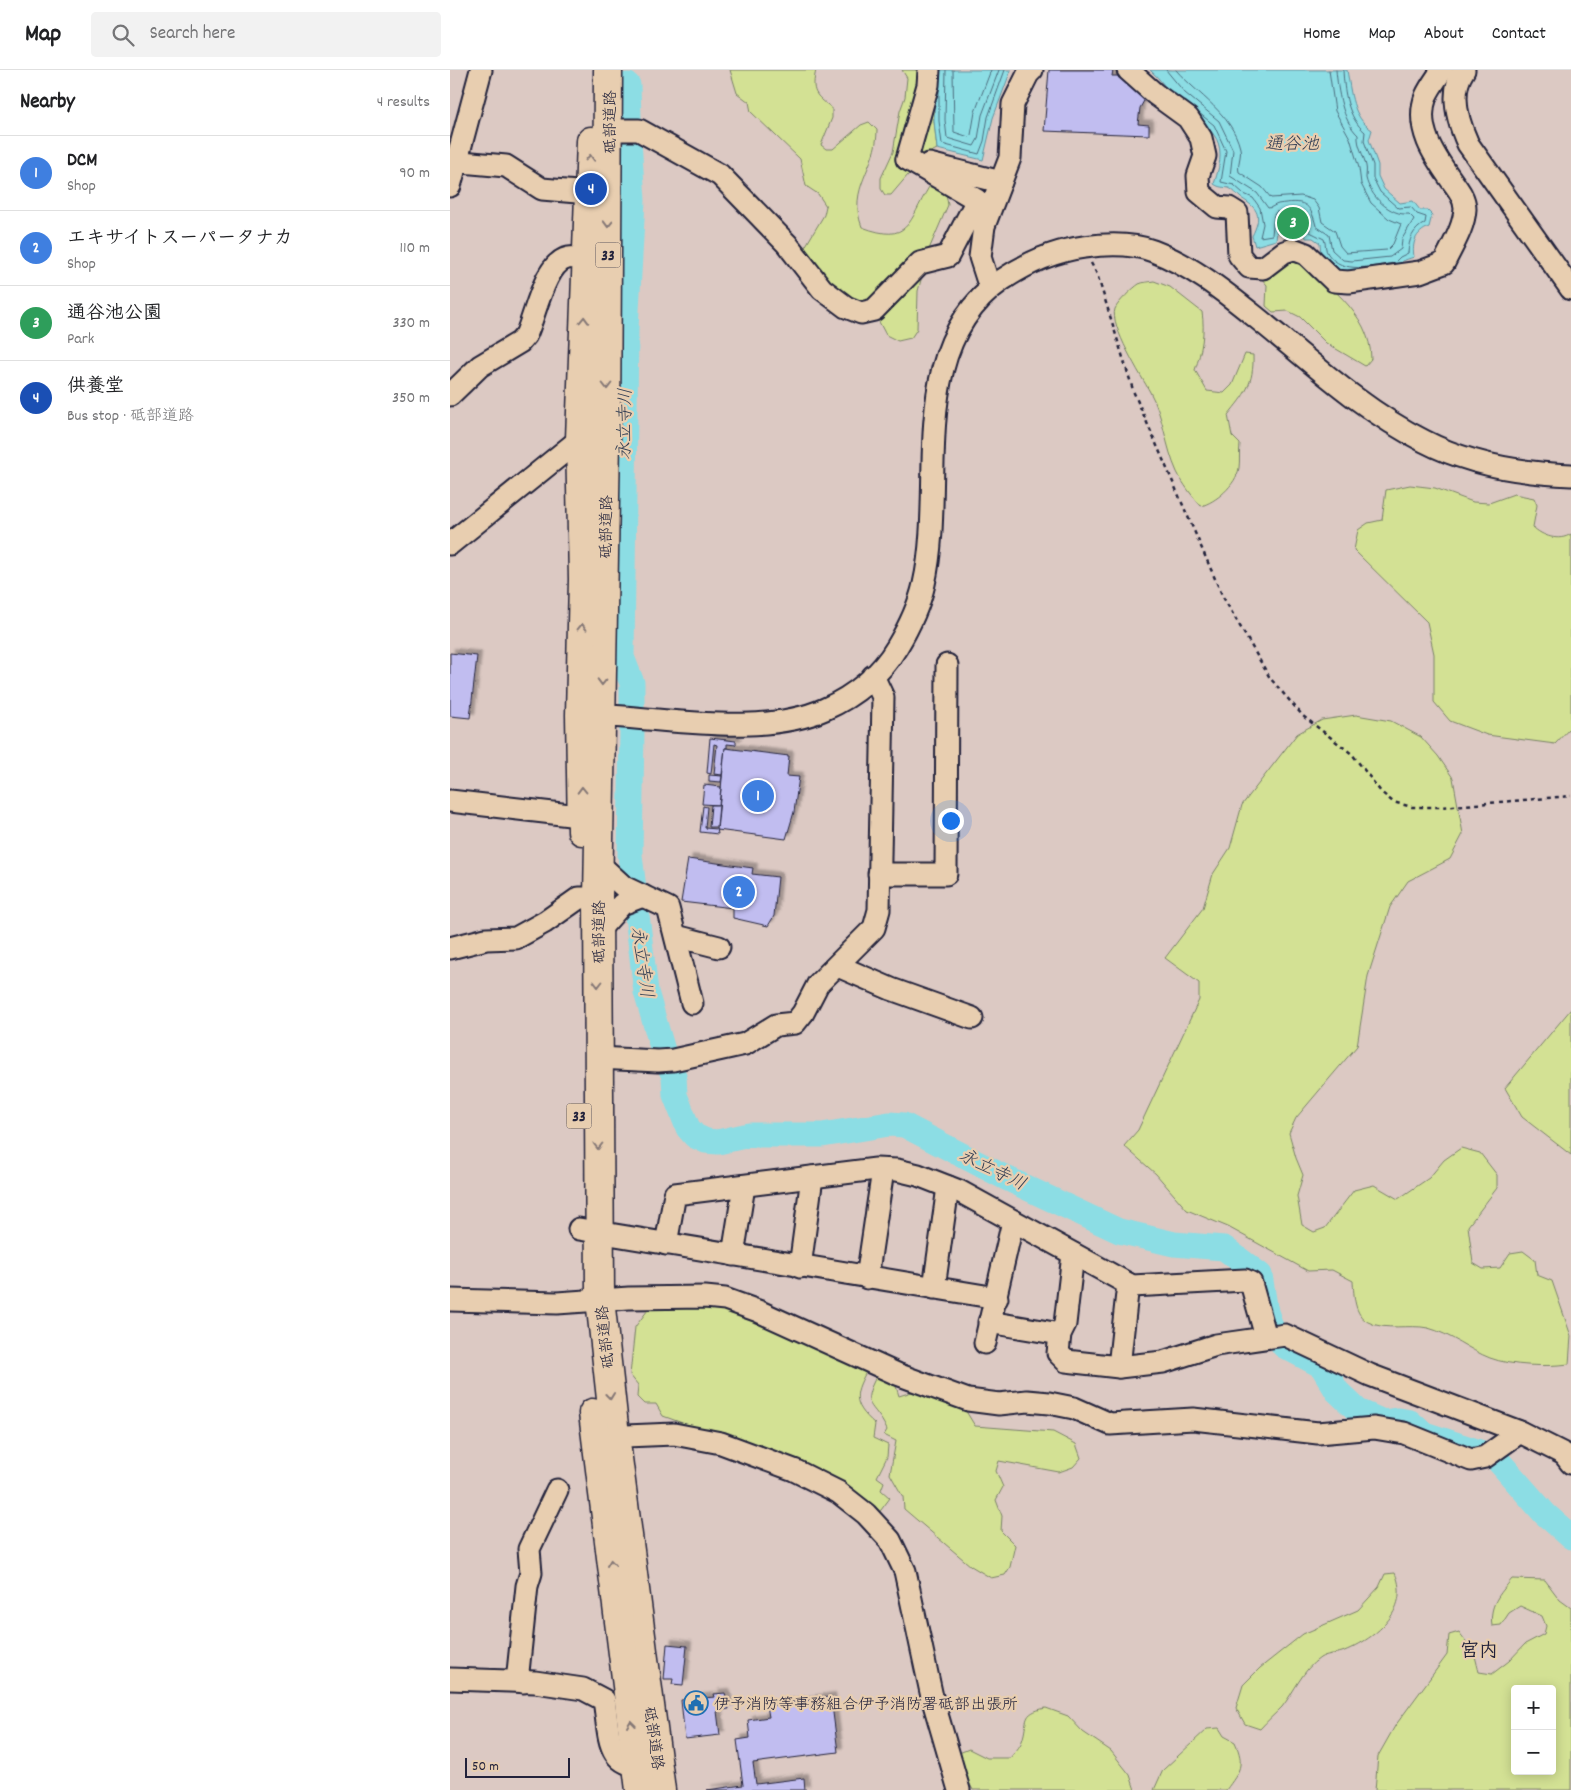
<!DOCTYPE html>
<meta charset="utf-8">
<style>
body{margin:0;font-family:Dekko,"Klee One",sans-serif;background:#f2f2f2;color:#202124}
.controls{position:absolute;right:15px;bottom:15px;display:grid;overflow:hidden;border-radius:5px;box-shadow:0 2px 12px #0003}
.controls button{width:45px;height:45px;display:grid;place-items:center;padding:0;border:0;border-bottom:1px solid #e0e0e0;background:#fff;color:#202124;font:25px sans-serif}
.scale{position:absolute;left:15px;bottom:12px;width:105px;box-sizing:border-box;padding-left:5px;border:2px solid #22223b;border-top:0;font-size:14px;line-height:18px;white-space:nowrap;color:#22223b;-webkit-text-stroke:4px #e8ceb0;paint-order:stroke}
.you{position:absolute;left:500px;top:750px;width:18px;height:18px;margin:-12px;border:4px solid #fff;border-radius:50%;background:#1a73e8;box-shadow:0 0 0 8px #1a73e833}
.badge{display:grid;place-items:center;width:32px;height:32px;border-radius:50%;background:#2563eb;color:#fff;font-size:16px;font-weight:700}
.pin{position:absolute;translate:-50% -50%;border:2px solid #fff;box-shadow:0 1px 5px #0006}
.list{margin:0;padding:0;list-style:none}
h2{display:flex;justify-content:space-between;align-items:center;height:65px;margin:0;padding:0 20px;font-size:21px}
h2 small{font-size:16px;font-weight:400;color:#757577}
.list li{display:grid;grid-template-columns:32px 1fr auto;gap:15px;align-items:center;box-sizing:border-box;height:75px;padding:0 20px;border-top:1px solid #e0e0e0}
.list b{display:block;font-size:19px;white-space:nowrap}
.list p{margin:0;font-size:16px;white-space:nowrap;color:#757577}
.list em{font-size:16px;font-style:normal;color:#757577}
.icon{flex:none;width:28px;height:28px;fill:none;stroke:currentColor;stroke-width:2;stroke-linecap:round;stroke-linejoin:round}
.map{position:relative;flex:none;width:1121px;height:1720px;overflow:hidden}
header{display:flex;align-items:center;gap:30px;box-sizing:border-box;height:70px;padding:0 25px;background:#fff;border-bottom:1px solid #e0e0e0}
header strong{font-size:24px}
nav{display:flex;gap:28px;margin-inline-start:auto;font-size:18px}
.search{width:350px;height:45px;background:#f2f2f2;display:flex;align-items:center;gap:12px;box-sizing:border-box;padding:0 18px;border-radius:5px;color:#757577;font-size:19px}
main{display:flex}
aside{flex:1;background:#fff}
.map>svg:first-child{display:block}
.green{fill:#d3e194;stroke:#7a8268;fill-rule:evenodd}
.water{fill:#8cdde4;stroke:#6292a0}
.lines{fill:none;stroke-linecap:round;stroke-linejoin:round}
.shore{stroke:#4c6d7f;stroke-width:1}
.river{stroke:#8cdde4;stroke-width:25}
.building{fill:#c1bdf0;stroke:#22223b;filter:url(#shadow)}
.minor-casing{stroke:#22223b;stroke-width:25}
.highway-casing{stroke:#22223b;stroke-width:31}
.path{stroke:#22223b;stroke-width:2.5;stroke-dasharray:4 4;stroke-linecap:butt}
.minor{stroke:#e8ceb0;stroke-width:21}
.highway{stroke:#e8ceb0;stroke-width:28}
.oneway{stroke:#857876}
.labels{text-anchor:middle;stroke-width:4.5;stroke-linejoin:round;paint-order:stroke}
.shield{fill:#e8ceb0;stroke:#5d565e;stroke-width:1}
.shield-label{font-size:15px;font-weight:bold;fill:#22223b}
.street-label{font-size:16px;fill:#22223b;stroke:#e8ceb0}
.poi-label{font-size:16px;fill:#22223b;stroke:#e8ceb0;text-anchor:start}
.water-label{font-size:18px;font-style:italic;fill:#323e54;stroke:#e8ceb0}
.quarter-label{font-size:19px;font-weight:bold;fill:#22223b;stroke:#e8ceb0}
</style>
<header>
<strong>Map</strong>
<div class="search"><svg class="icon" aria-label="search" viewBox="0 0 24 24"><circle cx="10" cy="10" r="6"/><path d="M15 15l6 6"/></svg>Search here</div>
<nav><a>Home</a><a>Map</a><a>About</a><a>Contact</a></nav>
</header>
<main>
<aside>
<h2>Nearby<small>4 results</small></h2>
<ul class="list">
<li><span class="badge" style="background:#3f7fe0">1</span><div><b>DCM</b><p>Shop</p></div><em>90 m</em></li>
<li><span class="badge" style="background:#3f7fe0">2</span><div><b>エキサイトスーパータナカ</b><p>Shop</p></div><em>110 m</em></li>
<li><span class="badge" style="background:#2e9e5b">3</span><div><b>通谷池公園</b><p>Park</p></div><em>330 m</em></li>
<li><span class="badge" style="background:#1a4fb4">4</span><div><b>供養堂</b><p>Bus stop · 砥部道路</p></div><em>350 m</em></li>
</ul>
</aside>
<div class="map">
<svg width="1121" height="1720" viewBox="0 0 1121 1720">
<defs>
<filter id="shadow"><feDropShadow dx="4.5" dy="-4.5" stdDeviation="1" flood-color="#0004"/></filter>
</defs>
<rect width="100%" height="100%" fill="#dcc9c3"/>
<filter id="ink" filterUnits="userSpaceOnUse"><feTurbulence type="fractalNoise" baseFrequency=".02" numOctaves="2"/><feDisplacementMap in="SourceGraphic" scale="10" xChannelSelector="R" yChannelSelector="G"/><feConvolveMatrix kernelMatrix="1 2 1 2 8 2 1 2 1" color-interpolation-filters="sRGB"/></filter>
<g filter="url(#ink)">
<g class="green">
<path d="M 280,0 L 366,0 C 361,22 365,25 382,38 L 382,48 L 371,75 L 376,79 L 383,79 L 411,55 L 419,52 L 427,60 C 427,98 397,118 412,157 C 460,175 458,152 479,117 L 484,117 L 496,123 L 498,135 L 480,177 L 468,221 L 467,259 L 461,268 L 448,271 L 436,265 L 427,248 L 388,224 L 359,188 L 355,177 L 374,145 L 376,136 L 368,124 L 356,116 L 350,89 L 301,42 L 299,32 L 287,23 Z"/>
<path d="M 452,0 L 485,0 L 484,51 L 487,79 L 475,85 L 441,125 L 435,125 L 431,119 L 431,108 L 443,82 L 450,41 L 455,27 L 457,8 Z"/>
<path d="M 841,186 C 874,211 921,243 921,289 L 915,296 L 876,273 L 850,247 L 838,241 L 823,242 L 816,236 L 817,215 L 811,208 Z"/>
<path d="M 704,211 L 720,217 L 752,242 C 755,262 752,280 745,300 L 757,321 L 774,323 L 782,315 L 795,284 L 803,285 C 804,314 795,324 778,345 L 782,366 L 790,374 C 789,382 790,390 789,398 C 786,415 766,432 751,436 C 742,426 733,414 727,402 C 715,376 714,347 700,322 C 692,307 659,255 665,239 C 668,232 683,218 689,214 C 693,212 699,212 704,211 Z"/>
<path d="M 960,415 L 985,418 L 1023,432 L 1039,433 L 1064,424 L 1084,428 L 1087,435 L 1083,457 C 1092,466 1109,472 1121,464 L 1121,657 L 1105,674 L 1037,665 L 1000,651 L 984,632 L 984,584 L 977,552 L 904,480 L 908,460 L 918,453 L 932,450 L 936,420 Z"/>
<path d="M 906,645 L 941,651 L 971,667 L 988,686 L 1003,708 L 1013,764 L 1000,789 L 958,811 L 940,837 L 918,906 L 907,976 L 846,1048 L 839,1063 L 846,1088 L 853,1105 L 847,1126 L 852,1155 L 864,1162 L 875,1158 L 904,1120 L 924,1115 L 948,1129 L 979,1108 L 994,1090 L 1011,1078 L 1030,1083 L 1047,1105 L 1047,1118 L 1018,1156 L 1023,1193 L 1033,1199 L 1050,1198 L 1060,1183 L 1073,1181 L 1085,1190 L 1087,1205 L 1102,1211 L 1121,1266 L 1119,1294 C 1097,1297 1061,1296 1040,1288 C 1019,1280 1001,1264 978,1258 C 960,1254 934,1261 918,1252 C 904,1245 904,1225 903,1211 L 882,1200 L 858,1201 L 778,1157 L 737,1140 L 706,1104 L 674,1076 L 688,1060 L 749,930 L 749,913 L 715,888 L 753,838 L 763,804 L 780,778 L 792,735 L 847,664 L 872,650 Z"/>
<path d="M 1121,939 L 1121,1085 L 1072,1047 L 1055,1018 Z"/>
<path d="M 255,1230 L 419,1297 C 404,1323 401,1333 425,1354 L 423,1368 L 438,1375 L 437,1387 L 427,1407 L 434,1412 L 431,1420 L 440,1428 L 428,1444 L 334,1387 L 258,1358 L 249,1359 L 213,1346 L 206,1334 L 194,1334 L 187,1327 L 188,1315 L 180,1305 L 185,1257 L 204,1232 Z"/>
<path d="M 427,1305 L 445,1313 L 449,1326 L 468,1320 L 514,1338 L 525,1356 L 603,1362 L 626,1374 L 631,1388 L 623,1397 L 609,1402 L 549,1391 L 546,1401 L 553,1417 L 546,1430 L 552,1446 L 551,1461 L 565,1475 L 560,1497 L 555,1505 L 541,1508 L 521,1496 L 454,1439 L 453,1427 L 440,1404 L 446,1371 L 434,1365 L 437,1360 C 424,1331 409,1339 427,1305 Z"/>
<path d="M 945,1503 C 962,1541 923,1570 892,1582 C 885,1584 876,1584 870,1588 C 853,1599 844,1622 832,1637 C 825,1644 817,1651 810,1659 L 795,1654 L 786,1638 L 793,1615 L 810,1598 L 853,1564 L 908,1540 L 929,1517 L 935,1504 Z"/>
<path d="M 1062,1509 L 1095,1510 L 1110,1530 L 1121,1538 L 1121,1720 L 925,1720 L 928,1686 L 945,1656 L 997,1585 L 999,1565 L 1009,1562 L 1024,1582 L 1029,1602 L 1042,1604 L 1059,1591 L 1075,1574 L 1094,1564 L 1096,1556 L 1092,1546 L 1070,1536 L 1059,1543 L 1051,1555 L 1042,1556 C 1039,1535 1049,1525 1062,1509 ZM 1065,1619 L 1102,1619 L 1102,1701 L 1065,1701 Z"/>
<path d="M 596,1638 L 618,1646 L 633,1662 L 661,1681 L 680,1705 L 685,1720 L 523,1720 L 512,1699 L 509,1683 L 519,1679 L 537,1688 L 560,1688 C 564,1683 570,1677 572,1671 C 579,1651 570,1643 596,1638 Z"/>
<path d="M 769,1658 L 774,1666 L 785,1672 C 795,1695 790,1701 776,1720 L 704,1720 L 713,1700 L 757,1659 Z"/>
</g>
<g class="water">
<path d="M 485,0 L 561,0 L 543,48 L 533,90 L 487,79 L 484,51 Z"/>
<path d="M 700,0 L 897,0 C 901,22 902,47 922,60 L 919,70 L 928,95 L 928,106 L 934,119 L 950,133 L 963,131 L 970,140 L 977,140 L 982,145 L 979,157 C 965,163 962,173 964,187 L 952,191 L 947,198 L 902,203 L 887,200 L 871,185 L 870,173 L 863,168 L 856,168 L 852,145 L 829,146 L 826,170 L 805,176 L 802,166 C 812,146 809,139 791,128 C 787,125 784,120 779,118 C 773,117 770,118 764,114 C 781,64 760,62 728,32 C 718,22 711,9 700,0 Z"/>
</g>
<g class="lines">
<g class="shore">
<path d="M 496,0 L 495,50 L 497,68 L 524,76 L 528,69 L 532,45 L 549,0"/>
<path d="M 503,0 L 504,62 L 519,67 L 521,65 L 525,42 L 541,0"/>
<path d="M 716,0 L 735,23 L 769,51 L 783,80 L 780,106 L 807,123 L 818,138 C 822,138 824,135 828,134 C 854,130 860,132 866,156 L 879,165 L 882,180 L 893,190 L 902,191 L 940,187 L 951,179 L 952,169 L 964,149 L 959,144 C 940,146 920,126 916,108 C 916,104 917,100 916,96 C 914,85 907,76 908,65 C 892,50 888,21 886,0"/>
<path d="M 726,0 C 748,25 782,44 790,78 C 792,86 787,94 789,102 L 812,117 L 821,128 L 851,126 L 863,130 L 869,138 L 872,152 L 885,161 L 890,176 L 896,183 L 937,180 L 943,174 L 951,154 L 939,149 L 921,133 L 911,114 L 909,98 L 900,68 L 885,41 L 879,0"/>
<path d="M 489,18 L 489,51 L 492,74 L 529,84 L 534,71 L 538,47 L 555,0"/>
<path d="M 749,43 L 764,55 L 776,81 L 771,112 L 784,115 L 794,124 L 803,128 L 810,138 L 813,154 L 810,167 L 822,165 L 824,145 L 826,142 L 852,140 L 857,144 L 860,162 L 874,169 C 876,174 875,180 878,184 C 893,205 922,196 944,193 L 950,187 L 958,183 C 959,170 962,160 975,153 L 976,147 L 967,144 L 961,137 L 948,138 L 930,122 L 923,108 L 923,95 L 914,71 L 915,62 C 898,48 894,22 893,0"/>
</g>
<g class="river">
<path d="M 178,15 L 179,48"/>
<path d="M 179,71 L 183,130 L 176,259 L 172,587 L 182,613 L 182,635"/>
<path d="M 182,660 L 180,785 L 196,922 L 214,984 L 224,1006 L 225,1025 L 238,1058 L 245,1066 L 256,1071 L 268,1072 L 299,1065 L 372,1065 L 439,1054 L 454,1055 L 556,1108 L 669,1161 L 724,1174 L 774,1178 L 810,1205 L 816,1242 L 822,1259 L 834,1276 L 872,1296 L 887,1321 L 908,1341 L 933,1352 L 949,1350 L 960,1352 L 972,1363 L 1045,1387 L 1095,1444 L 1121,1467"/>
</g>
</g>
<g class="building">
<path d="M 599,0 L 663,0 L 662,6 L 672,6 L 695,29 L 690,38 L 688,54 L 699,55 L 699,65 L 594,61 Z"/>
<path d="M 0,583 L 27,586 L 20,648 L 0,646 Z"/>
<path d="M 260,668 L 286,671 L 286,675 L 277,674 L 277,678 L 275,678 L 272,705 L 264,704 L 267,675 L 264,674 L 261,704 L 257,703 Z"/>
<path d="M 275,678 L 339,686 L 337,706 L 349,707 L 344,742 L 336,769 L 267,760 Z"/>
<path d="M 259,705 L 272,706 L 271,712 L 259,711 Z"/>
<path d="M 254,715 L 271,717 L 269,735 L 252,734 Z"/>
<path d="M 261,735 L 269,735 L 267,757 L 259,757 Z"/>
<path d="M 253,736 L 257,737 L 255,758 L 267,759 L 268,764 L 250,762 Z"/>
<path d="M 238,789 L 303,798 L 302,804 L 328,807 L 324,846 L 318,856 L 283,848 L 283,838 L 231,832 Z"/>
<path d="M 217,1574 L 237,1576 L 233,1615 L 222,1614 L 223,1609 L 214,1609 Z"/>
<path d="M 275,1623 L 279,1639 L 267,1641 L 270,1665 L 235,1669 L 231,1630 L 265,1627 L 264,1624 Z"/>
<path d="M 381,1627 L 388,1682 L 303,1693 L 306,1714 L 354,1708 L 355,1720 L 257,1720 L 293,1715 L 287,1670 L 300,1668 L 298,1650 L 319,1647 L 317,1636 Z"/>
</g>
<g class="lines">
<g class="minor-casing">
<g id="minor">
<path d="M 678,0 L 705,24 L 738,48 L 751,68 L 755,86 L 748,106 L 749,122 L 767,137 L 779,138 L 787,143 L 789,185 L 799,197 L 813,198 L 834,182 L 843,179 L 856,184 L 884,211 L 899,212 L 970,202 L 994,193 C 1002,176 1014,158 1015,139 C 1015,128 1008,119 1002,111 C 985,87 964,58 976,26 C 980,17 987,8 992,0"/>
<path d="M 1014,0 C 999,22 1008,52 1018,74 L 1121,219"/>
<path d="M 159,60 L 189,60 L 270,105 L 337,174 L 372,219 L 396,237 L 411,243 L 424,240 L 470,193 L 498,186 L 527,130 L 457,89"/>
<path d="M 457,89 L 478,15 L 479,0"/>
<path d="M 0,91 L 56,96 L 92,119 L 139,123"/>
<path d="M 479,94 L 551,112"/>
<path d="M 0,116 L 31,0"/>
<path d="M 540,218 L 530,187 L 534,156 L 560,88 L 563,34 L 578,4 L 582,0"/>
<path d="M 0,325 L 30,296 L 70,272 L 76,265 C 85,246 95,192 118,188 C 128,186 140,189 150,189"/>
<path d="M 0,474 L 130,369 L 140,369"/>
<path d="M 135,645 C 208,646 308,669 375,639 C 405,626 431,604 447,577 C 459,557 469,536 474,514 C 497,414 454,279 552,210 C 577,193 604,181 634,177 C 656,174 682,173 703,181 C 740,195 771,219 802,244 C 856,287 910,339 974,371 C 1018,394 1072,403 1121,405"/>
<path d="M 0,731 L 146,748"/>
<path d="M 149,794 L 174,817 L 218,838 L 242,933"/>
<path d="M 429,804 L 496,804 L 497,595"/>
<path d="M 148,861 L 172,834 L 193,826"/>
<path d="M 226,866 L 269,877"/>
<path d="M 0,878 L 36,869 L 66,868 L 95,852 L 129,828 L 148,828"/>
<path d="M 388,896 L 441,919 L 522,948"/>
<path d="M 148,988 L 208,991 L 223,990 L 295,974 L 326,955 L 345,953 L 353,943 L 368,914 L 424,858 L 429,840 L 433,627 L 423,606"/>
<path d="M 129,1159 L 547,1228"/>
<path d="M 216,1174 L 225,1124 L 426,1099 L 447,1100 L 468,1105 L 509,1121 L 682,1216 L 795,1210 L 801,1213 L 816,1267"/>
<path d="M 623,1184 L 615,1254 L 610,1264 L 608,1283 L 616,1291 L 669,1297 L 713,1292 L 766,1275 L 835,1265 L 920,1305 L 1070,1362 L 1114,1384 L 1121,1393"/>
<path d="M 283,1185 L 294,1116"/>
<path d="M 350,1197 L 362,1107"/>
<path d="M 417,1208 L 433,1100"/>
<path d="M 484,1218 L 498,1117"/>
<path d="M 0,1230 L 107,1233 L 179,1228 L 255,1227 L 275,1229 L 308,1241 L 447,1304 L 518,1330 L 549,1334 L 577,1331 L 599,1333 L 624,1338 L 660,1354 L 743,1349 L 868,1363 L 924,1358 L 954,1363 L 1021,1390 L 1035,1387 L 1070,1362"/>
<path d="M 539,1252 L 610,1264"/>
<path d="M 535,1273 L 563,1151"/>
<path d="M 669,1297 L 678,1214"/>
<path d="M 151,1367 L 224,1364 L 271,1373 L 344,1400 L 388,1422 L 416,1444 L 440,1470 L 455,1501 L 482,1627 L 509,1720"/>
<path d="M 0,1609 L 85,1612 L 133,1619 L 154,1630 C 160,1666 155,1699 200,1696"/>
<path d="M 73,1612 L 68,1602 L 77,1516 L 81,1503 L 79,1479 L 107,1420"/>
</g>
</g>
<g class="highway-casing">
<g id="highway">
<path d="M 158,0 L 156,370 L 148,828 L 150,1229 L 165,1365 L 211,1720"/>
<path d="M 132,761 L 130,645 L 133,509 L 130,369 L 141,71"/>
<path d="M 143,1343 L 190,1720"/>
</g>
</g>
<path class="path" d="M 641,193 L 647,204 L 684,323 L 773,527 L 820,608 L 853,646 L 902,684 L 931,722 L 943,732 L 962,737 L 991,737 L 1121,726"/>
<use href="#minor" class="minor"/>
<use href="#highway" class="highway"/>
</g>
<defs><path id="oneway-chevron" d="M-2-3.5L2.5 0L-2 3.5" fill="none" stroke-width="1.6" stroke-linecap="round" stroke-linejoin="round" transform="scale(1.25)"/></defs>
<g class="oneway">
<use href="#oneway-chevron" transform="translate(140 88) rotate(-88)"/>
<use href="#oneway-chevron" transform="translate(158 154) rotate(91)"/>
<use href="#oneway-chevron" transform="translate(134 250) rotate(-88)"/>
<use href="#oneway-chevron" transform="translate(157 316) rotate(90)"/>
<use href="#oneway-chevron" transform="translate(132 557) rotate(-89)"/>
<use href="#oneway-chevron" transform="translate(152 612) rotate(91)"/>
<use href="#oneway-chevron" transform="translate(132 720) rotate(-91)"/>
<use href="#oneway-chevron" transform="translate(148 914) rotate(90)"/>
<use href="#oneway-chevron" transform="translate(148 1076) rotate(90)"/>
<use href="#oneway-chevron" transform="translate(160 1326) rotate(84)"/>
<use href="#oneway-chevron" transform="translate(161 1493) rotate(-97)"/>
<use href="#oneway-chevron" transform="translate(181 1654) rotate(-97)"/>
</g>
</g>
<defs>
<g id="civic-ring" transform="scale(1.25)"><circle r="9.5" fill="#e8ceb0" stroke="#1f6fb2" stroke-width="1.5"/><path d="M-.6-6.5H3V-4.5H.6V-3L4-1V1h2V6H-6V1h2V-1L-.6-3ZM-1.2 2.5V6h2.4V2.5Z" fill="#1f6fb2"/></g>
</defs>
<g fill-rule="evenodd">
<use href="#civic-ring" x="246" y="1633"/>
</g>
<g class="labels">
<g class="shield">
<rect x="145.5" y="172.5" width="25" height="25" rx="4"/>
<rect x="116.5" y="1033.5" width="25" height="25" rx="4"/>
</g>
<g class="shield-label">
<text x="158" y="190">33</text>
<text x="129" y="1051">33</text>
</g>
<g class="street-label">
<text transform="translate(159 52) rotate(-90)" y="6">砥部道路</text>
<text transform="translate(155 457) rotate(-89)" y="6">砥部道路</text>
<text transform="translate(148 862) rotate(-90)" y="6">砥部道路</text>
<text transform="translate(154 1267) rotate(-96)" y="6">砥部道路</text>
<text transform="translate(205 1668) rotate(82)" y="6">砥部道路</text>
</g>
<g class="poi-label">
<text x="264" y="1639">伊予消防等事務組合伊予消防署砥部出張所</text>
</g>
<g class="water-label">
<text x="842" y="79">通谷池</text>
<text transform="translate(174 354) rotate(-89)" y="6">永立寺川</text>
<text transform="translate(193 892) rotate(82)" y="6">永立寺川</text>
<text transform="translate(543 1099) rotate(26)" y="6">永立寺川</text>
</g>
<g class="quarter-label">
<text x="1029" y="1586">宮内</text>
</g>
</g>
</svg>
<div class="controls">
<button>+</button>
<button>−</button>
</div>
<div class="scale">50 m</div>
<div class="you"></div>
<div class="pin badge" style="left:308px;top:726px;background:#3f7fe0">1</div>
<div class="pin badge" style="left:289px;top:822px;background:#3f7fe0">2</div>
<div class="pin badge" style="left:843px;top:153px;background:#2e9e5b">3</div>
<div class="pin badge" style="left:141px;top:119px;background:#1a4fb4">4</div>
</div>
</main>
